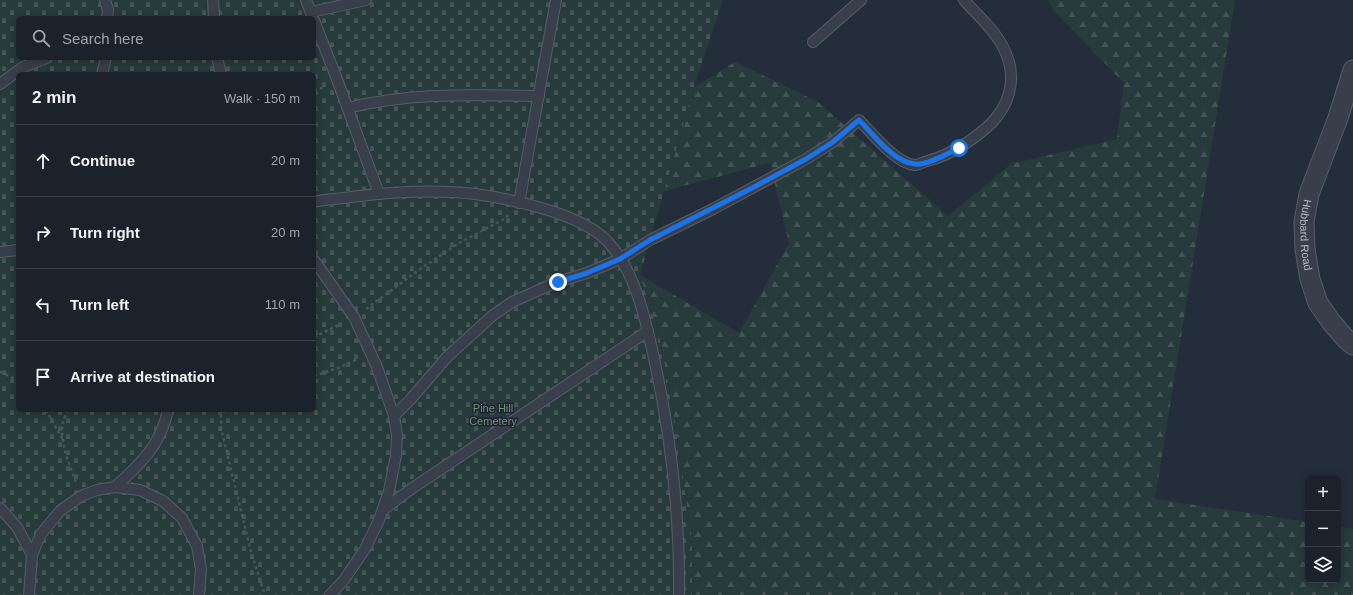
<!DOCTYPE html>
<meta charset="utf-8">
<style>
body{margin:0;font-family:Arial,sans-serif;background:#242a34;color:#f1f3f6}
.controls{position:absolute;right:12px;bottom:12px;display:grid;overflow:hidden;border-radius:6px;box-shadow:0 2px 10px #0003}
.controls button{width:36px;height:36px;display:grid;place-items:center;padding:0;border:0;border-bottom:1px solid #393f48;background:#1b222c;color:#f1f3f6;font:20px sans-serif}
.stop{position:absolute;width:12px;height:12px;margin:-9px;border:3px solid #1a73e8;border-radius:50%;background:#fff}
.stop.end{background:#1a73e8;border-color:#fff;box-shadow:0 1px 4px #0008}
.list{margin:0;padding:0;list-style:none}
h2{display:flex;justify-content:space-between;align-items:center;height:52px;margin:0;padding:0 16px;font-size:17px}
h2 small{font-size:13px;font-weight:400;color:#a0a4a9}
.list li{display:grid;grid-template-columns:26px 1fr auto;gap:12px;align-items:center;box-sizing:border-box;height:72px;padding:0 16px;border-top:1px solid #393f48}
.list b{display:block;font-size:15px;white-space:nowrap}
.list em{font-size:13px;font-style:normal;color:#a0a4a9}
.icon{flex:none;width:22px;height:22px;fill:none;stroke:currentColor;stroke-width:2;stroke-linecap:round;stroke-linejoin:round}
.map{position:relative;flex:none;width:1353px;height:595px;overflow:hidden}
.search{position:absolute;background:#1b222c;box-shadow:0 2px 10px #0003;left:16px;top:16px;width:300px;height:44px;display:flex;align-items:center;gap:10px;box-sizing:border-box;padding:0 14px;border-radius:6px;color:#a0a4a9;font-size:15px}
.panel{position:absolute;background:#1b222c;box-shadow:0 2px 10px #0003;left:16px;top:72px;width:300px;height:340px;border-radius:6px}
.map>svg:first-child{display:block}
.forest{fill:url(#forest-firs)}
.cemetery{fill:url(#cemetery-stones);fill-rule:evenodd}
.lines{fill:none;stroke-linecap:round;stroke-linejoin:round}
.service-casing{stroke:#565d68;stroke-width:12}
.minor-casing{stroke:#565d68;stroke-width:21}
.path{stroke:#46575a;stroke-width:2.5;stroke-dasharray:3 3;stroke-linecap:butt}
.service{stroke:#383f4a;stroke-width:10}
.minor{stroke:#383f4a;stroke-width:19}
.route{stroke:#1a73e8;stroke-width:5}
.labels{text-anchor:middle;stroke-width:3;stroke-linejoin:round;paint-order:stroke}
.street-label{font-size:11px;fill:#b3bac6;stroke:#1d242f}
.park-label{font-size:11px;fill:#6c9576;stroke:#1d242f}
</style>
<div class="map">
<svg width="1353" height="595" viewBox="0 0 1353 595">
<defs>
<pattern id="forest-firs" width="22" height="20" patternUnits="userSpaceOnUse"><rect width="22" height="20" fill="#273a3c"/><path d="M5 1l3.5 6h-7zM16 11l3.5 6h-7z" fill="#445457"/></pattern>
<pattern id="cemetery-stones" width="16" height="16" patternUnits="userSpaceOnUse"><rect width="16" height="16" fill="#273a3c"/><path d="M2 7V4a2 2 0 0 1 4 0v3zM10 15v-3a2 2 0 0 1 4 0v3z" fill="#445457"/></pattern>
</defs>
<rect width="100%" height="100%" fill="#242d3a"/>
<path class="forest" d="M 1048,0 L 1235,0 L 1155,499 L 1308,522 L 1308,580 L 1338,580 L 1338,526 L 1353,529 L 1353,595 L 692,595 L 692,541 L 675,423 L 660,340 L 640,275 L 739,333 L 789,243 L 770,163 L 664,191 L 694,87 L 735,62 L 818,102 L 948,216 L 1011,164 L 1117,139 L 1124,83 L 1054,11 Z"/>
<path class="cemetery" d="M 0,0 L 723,0 L 694,87 L 640,275 L 660,340 L 675,423 L 692,541 L 692,595 L 0,595 ZM 18,18 L 314,18 L 314,58 L 18,58 ZM 18,74 L 314,74 L 314,410 L 18,410 Z"/>
<g class="lines">
<g class="service-casing">
<g id="service">
<path d="M 105,0 L 108,10 L 107,18"/>
<path d="M 213,0 L 214,18"/>
<path d="M 306,0 L 313,18"/>
<path d="M 311,12 L 366,0"/>
<path d="M 314,20 L 338,82 L 379,194"/>
<path d="M 813,42 L 861,0"/>
<path d="M 217,58 L 221,74"/>
<path d="M 102,74 L 106,58"/>
<path d="M 0,84 L 23,67 L 47,58"/>
<path d="M 348,108 C 410,92 475,95 539,96"/>
<path d="M 314,202 C 325,199 339,199 351,197 C 391,192 434,189 475,194 C 512,199 584,214 609,243 C 636,274 645,318 654,358 C 671,436 680,515 679,595"/>
<path d="M 519,203 L 556,0"/>
<path d="M 0,252 L 18,250"/>
<path d="M 314,260 L 354,317 L 377,367 L 394,416 L 397,435 L 396,455 L 389,491 L 379,520 L 365,549 L 344,580 L 330,595"/>
<path d="M 394,416 L 410,400 L 447,357 L 492,316 L 512,302 L 557,282 L 587,273 L 620,259 L 650,240 L 713,209 L 806,159 L 833,142 L 859,120 C 872,133 896,164 915,165 C 918,165 922,163 924,162 C 940,158 955,151 968,142 C 978,135 989,127 996,118 C 1013,97 1016,71 1003,47 C 994,29 977,15 964,0"/>
<path d="M 115,487 C 140,464 161,445 168,410"/>
<path d="M 0,508 L 17,527 L 32,555"/>
<path d="M 383,510 L 411,489 L 648,331"/>
<path d="M 29,595 L 32,555 L 41,534 L 60,511 L 81,496 L 97,490 L 115,487 L 140,490 L 163,501 L 182,518 L 197,546 L 201,569 L 199,595"/>
</g>
</g>
<g class="minor-casing">
<g id="minor">
<path id="s1" d="M 1353,70 L 1338,118 L 1309,194 L 1304,222 L 1305,249 L 1310,279 L 1318,303 L 1332,323 L 1347,340 L 1353,345"/>
</g>
</g>
<g class="path">
<path d="M 314,90 L 325,87"/>
<path d="M 366,309 L 423,267 L 459,243 L 506,218 L 508,215"/>
<path d="M 314,337 L 341,324"/>
<path d="M 0,372 L 18,380"/>
<path d="M 314,376 L 338,368 L 358,359"/>
<path d="M 46,410 L 63,440"/>
<path d="M 68,410 C 67,413 64,418 63,421 C 59,441 69,464 76,482"/>
<path d="M 225,410 L 221,415 L 221,428 L 251,552 L 265,595"/>
<path d="M 1021,595 L 1022,595"/>
<path d="M 1351,595 L 1353,595"/>
</g>
<use href="#service" class="service"/>
<use href="#minor" class="minor"/>
</g>
<g class="lines">
<path class="route" d="M 558,282 L 587,273 L 620,259 L 650,240 L 756,186 L 806,159 L 833,142 L 859,120 C 874,135 893,162 915,164 C 926,166 949,153 959,148"/>
</g>
<g class="labels">
<g class="street-label">
<text dy="4" stroke="none"><textPath href="#s1" startOffset="173">Hubbard Road</textPath></text>
</g>
<g class="park-label">
<text x="493" y="412">Pine Hill<tspan x="493" dy="13">Cemetery</tspan></text>
</g>
</g>
</svg>
<div class="controls">
<button>+</button>
<button>−</button>
<button><svg class="icon" aria-label="layers" viewBox="0 0 24 24"><path d="M12 4l9 5-9 5-9-5zM3 14l9 5 9-5"/></svg></button>
</div>
<div class="stop" style="left:959px;top:148px"></div>
<div class="stop end" style="left:558px;top:282px"></div>
<div class="search"><svg class="icon" aria-label="search" viewBox="0 0 24 24"><circle cx="10" cy="10" r="6"/><path d="M15 15l6 6"/></svg>Search here</div>
<section class="panel">
<h2>2 min<small>Walk · 150 m</small></h2>
<ul class="list">
<li><svg class="icon" aria-label="ahead" viewBox="0 0 24 24"><path d="M12 20V5M6 11l6-6 6 6"/></svg><div><b>Continue</b></div><em>20 m</em></li>
<li><svg class="icon" aria-label="right" viewBox="0 0 24 24"><path d="M7 20v-9h11M14 6l5 5-5 5"/></svg><div><b>Turn right</b></div><em>20 m</em></li>
<li><svg class="icon" aria-label="left" viewBox="0 0 24 24"><path d="M17 20v-9H6M10 6l-5 5 5 5"/></svg><div><b>Turn left</b></div><em>110 m</em></li>
<li><svg class="icon" aria-label="arrive" viewBox="0 0 24 24"><path d="M6 21V4h12l-3 4 3 4H6"/></svg><div><b>Arrive at destination</b></div></li>
</ul>
</section>
</div>
